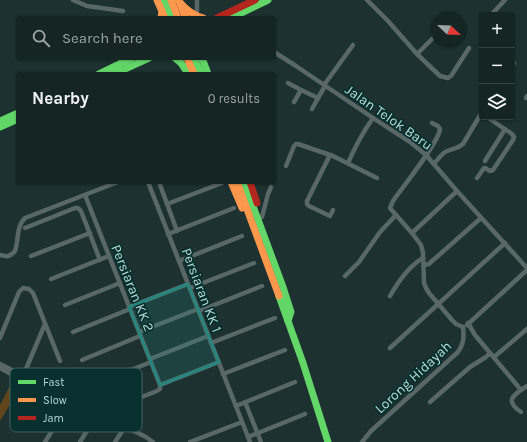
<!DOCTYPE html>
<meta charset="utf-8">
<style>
body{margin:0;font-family:Karla,sans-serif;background:#1e2d2c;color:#f1f3f6}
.controls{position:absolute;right:12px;top:12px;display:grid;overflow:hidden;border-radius:4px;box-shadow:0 1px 3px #0004}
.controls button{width:36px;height:36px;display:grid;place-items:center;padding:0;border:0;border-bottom:1px solid #344241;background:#152524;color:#f1f3f6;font:20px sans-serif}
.compass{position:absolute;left:431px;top:12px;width:36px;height:36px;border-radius:50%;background:#152524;box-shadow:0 1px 3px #0004;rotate:113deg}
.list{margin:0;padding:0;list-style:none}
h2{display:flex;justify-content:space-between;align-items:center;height:52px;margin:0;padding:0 16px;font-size:17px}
h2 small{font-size:13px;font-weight:400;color:#9da5a6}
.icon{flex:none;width:22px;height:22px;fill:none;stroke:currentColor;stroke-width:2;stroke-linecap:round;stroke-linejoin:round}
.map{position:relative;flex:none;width:527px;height:442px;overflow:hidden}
.search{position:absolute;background:#152524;box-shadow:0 1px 3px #0004;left:16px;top:16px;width:260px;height:44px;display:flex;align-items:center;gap:10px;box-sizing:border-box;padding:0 14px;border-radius:4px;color:#9da5a6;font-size:15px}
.panel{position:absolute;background:#152524;box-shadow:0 1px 3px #0004;left:16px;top:72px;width:260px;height:112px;border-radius:4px}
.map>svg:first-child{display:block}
.green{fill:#5f441c}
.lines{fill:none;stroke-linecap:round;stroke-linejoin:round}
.street{stroke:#596766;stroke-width:4.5}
.fast{stroke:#63d668;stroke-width:7}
.slow{stroke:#ff974d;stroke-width:7}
.jam{stroke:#b3261e;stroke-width:7}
.marked{fill:#28857e;fill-opacity:0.2;stroke:#28857e;stroke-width:3;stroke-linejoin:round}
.labels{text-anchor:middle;stroke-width:3.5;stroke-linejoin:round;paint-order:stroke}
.street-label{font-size:14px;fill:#b9dbd9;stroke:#07302e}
.key{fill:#07302e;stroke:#3c6361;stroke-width:1}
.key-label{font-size:11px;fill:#b9dbd9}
</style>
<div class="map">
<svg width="527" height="442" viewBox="0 0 527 442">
<rect width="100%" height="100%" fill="#1c3130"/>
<path class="green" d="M 15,376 L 25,380 L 0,421 L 0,405 Z"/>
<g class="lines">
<g class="street">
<path d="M 73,0 L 87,6 L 123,11"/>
<path d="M 367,0 L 388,21 L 417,54 L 440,76 L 448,78 L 451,76 L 469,48"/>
<path d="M 491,15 L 505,0"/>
<path d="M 197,16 L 197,0"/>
<path d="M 274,52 L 296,66 L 373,118 L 410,142 L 426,155 L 457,191 L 527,268"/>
<path d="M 417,54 L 437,34"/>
<path d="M 512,60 L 514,63 L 512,67"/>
<path d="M 288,83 L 301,90"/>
<path d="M 324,85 L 353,45"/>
<path d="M 526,98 L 527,96"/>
<path d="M 294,102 L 301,90 L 318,98 L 325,86"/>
<path d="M 312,109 L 318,98"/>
<path d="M 432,123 L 438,126 L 440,129 C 439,142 402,188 393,201 L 390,208 L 396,215 L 412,233 L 421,245 L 423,253 L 424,283 L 426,288 L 429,293 L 452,320 L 456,324 L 463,327"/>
<path d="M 330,155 L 307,201 L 307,204 L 309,206 L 330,216 L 333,210"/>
<path d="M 485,161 L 505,129"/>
<path d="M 348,163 C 355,147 363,132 373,118"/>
<path d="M 434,164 C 437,160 441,155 445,152 C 452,148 456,150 463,144 L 482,112"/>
<path d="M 286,166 L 294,146 L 296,144 L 298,144 L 333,156 L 377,178"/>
<path d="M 477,178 L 484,168 L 485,168 L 490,171 L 493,170 L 513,140 L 514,137 L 512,134 L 487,117"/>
<path d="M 148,182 L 250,442"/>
<path d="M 159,182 L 177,231"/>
<path d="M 85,195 L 160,385 L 160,389 L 157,391 L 106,411 L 103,416"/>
<path d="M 167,204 L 222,183"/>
<path d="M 262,217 L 268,194 L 271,187"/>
<path d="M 25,228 L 75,208 L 78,208 L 81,211 L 100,260"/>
<path d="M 412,233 L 457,191"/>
<path d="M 168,234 L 234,208"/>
<path d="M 0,255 C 7,257 10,257 15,251 C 19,240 16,226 25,218 L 118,182"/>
<path d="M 31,256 L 90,233"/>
<path d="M 179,261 L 242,236"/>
<path d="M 424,265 L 429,264 L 431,262 L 481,218"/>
<path d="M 345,276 L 359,262 L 380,232 L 396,215"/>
<path d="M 51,279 L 109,256"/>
<path d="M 190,288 L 254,263"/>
<path d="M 390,296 C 398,282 409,266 423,258"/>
<path d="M 65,305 L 120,283"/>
<path d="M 129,307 L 188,284"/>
<path d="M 199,311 L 262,286"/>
<path d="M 468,323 L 475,335 L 521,390"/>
<path d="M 467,325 L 527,270"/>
<path d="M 73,332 L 130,309"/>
<path d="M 139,332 L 198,309"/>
<path d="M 0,338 L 19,292 L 23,288 L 29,289 L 33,293 L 60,361"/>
<path d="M 211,343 L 275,318"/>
<path d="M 390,348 L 505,243"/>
<path d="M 494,357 L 527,329"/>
<path d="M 150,359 L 208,336"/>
<path d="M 82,360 L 140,336"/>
<path d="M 0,364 L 146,437 L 153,442"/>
<path d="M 0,368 L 11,374"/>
<path d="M 26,369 L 45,324"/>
<path d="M 223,374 L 285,350"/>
<path d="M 94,385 L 151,362"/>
<path d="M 160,385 L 219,362"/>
<path d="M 245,402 L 261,442"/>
<path d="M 430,402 L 470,367 L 486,357 L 490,353"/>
<path d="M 236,406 L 295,382"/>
<path d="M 521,412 C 518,410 513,406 512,402 C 510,396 523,389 527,386"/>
<path d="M 13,422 L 34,381"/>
<path d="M 248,437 L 305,414"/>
<path d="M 45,442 L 71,400"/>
<path d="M 80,442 L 98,413"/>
<path d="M 115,442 L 125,427"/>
<path d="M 190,442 L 242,422"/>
<path d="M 362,442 L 371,431 L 458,352 C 464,344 464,336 463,327"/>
</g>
<g class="fast">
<path d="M 164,0 L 171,18"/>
<path d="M 231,18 L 268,0"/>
<path d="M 175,58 L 181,63 L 187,72"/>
<path d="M 194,58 L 201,74"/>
<path d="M 202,58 L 208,74"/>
<path d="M 202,58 L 202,59"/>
<path d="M 99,74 L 132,58"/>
<path d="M 114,74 L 149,58"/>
<path d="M 0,121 L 18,113"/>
<path d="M 0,127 L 18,119"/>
<path d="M 244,182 L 283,287 L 291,312 L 288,321"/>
<path d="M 279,296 L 303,363 L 328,442"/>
</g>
<g class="slow">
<path d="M 157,0 L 164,16"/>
<path d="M 171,0 L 178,18"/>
<path d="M 178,0 C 185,9 192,15 203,18"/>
<path d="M 180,4 L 186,18"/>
<path d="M 161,18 L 162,11"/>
<path d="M 187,58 L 194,74"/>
<path d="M 231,182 L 242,208"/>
<path d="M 237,182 L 279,296"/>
</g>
<g class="jam">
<path d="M 217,18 L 255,0"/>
<path d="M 250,182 L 257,203"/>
</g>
</g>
<path class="marked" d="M 188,284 L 219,362 L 160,385 L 129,307 Z"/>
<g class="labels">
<g class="street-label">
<text transform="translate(389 117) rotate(35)" y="5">Jalan Telok Baru</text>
<text transform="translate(133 288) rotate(68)" y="5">Persiaran KK 2</text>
<text transform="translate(202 290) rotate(69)" y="5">Persiaran KK 1</text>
<text transform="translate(413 377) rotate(-43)" y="5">Lorong Hidayah</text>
</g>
</g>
<rect x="10" y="368" width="132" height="64" rx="6" class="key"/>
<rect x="18" y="380" width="18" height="4" fill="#63d668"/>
<rect x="18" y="398" width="18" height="4" fill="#ff974d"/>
<rect x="18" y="416" width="18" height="4" fill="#b3261e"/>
<g class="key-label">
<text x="43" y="386">Fast</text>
<text x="43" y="404">Slow</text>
<text x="43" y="422">Jam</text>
</g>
</svg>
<div class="controls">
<button>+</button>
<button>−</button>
<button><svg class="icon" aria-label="layers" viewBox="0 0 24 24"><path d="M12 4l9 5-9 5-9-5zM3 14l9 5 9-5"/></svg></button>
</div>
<svg class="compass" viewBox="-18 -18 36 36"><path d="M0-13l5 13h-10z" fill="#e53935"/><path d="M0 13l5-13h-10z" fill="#9da5a6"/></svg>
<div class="search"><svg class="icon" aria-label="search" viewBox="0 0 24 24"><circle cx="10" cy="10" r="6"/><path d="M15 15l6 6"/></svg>Search here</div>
<section class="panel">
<h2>Nearby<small>0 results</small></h2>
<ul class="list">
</ul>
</section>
</div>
